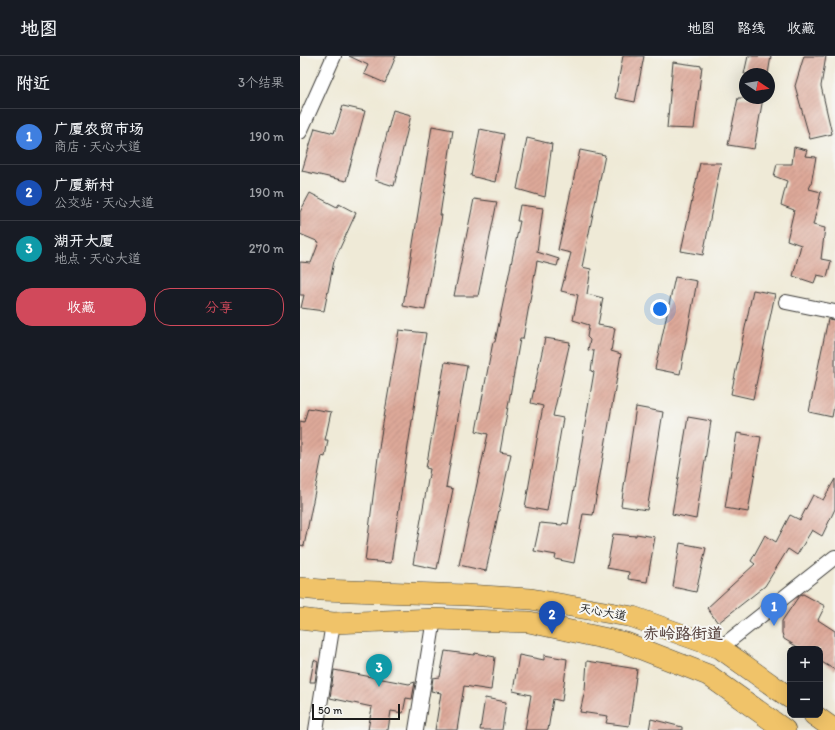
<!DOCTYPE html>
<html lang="zh">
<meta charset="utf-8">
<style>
body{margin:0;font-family:Itim,"LXGW WenKai TC",sans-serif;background:#242831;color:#f1f3f6}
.controls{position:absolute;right:12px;bottom:12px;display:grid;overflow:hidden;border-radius:8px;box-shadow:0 4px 16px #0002}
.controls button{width:36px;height:36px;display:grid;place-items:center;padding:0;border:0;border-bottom:1px solid #363941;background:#171b24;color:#f1f3f6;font:20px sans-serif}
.compass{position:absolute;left:439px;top:12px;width:36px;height:36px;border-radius:50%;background:#171b24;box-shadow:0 4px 16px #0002;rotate:102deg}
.scale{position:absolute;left:12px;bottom:10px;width:88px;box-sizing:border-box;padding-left:4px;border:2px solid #1c1c1c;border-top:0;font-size:11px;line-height:14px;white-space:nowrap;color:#1c1c1c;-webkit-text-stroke:3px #f6f6f2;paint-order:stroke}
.you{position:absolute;left:360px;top:253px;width:14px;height:14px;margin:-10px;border:3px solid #fff;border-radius:50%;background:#1a73e8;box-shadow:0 0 0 6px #1a73e833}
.badge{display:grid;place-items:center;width:26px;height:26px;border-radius:50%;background:#d1495b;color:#fff;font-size:13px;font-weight:700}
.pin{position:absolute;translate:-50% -33px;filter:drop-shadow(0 1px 2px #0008)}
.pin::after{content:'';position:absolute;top:21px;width:14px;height:12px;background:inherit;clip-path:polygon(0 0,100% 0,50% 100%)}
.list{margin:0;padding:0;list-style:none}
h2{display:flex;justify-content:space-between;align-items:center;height:52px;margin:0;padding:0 16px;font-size:17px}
h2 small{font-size:13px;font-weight:400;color:#9ea1a6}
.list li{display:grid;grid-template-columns:26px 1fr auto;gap:12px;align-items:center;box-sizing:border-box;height:56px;padding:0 16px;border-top:1px solid #363941}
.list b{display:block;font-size:15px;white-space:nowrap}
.list p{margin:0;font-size:13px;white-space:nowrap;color:#9ea1a6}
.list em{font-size:13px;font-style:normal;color:#9ea1a6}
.actions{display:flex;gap:8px;padding:12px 16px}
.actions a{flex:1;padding:9px 0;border:1px solid #d1495b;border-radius:16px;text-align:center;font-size:14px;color:#d1495b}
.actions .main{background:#d1495b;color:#fff}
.map{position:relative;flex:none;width:535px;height:674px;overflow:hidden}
header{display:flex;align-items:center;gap:24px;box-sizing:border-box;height:56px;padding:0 20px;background:#171b24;border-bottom:1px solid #363941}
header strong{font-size:19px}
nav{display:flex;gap:22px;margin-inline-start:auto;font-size:14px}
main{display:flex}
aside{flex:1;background:#171b24}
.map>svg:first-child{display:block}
.building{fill:url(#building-hatch)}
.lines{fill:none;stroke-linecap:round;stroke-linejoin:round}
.minor-casing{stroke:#3c3b38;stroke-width:16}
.primary-casing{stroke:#3c3b38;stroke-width:22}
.minor{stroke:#fff;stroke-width:14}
.primary{stroke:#f0c369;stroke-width:21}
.labels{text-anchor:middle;stroke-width:4;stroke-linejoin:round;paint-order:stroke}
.street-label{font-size:12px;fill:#1c1c1c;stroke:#f6f6f2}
.district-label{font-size:16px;font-weight:bold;fill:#604d48;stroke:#f6f6f2}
</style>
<header>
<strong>地图</strong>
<nav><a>地图</a><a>路线</a><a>收藏</a></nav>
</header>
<main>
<aside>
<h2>附近<small>3个结果</small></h2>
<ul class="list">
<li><span class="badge" style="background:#3f7fe0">1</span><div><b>广厦农贸市场</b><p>商店 · 天心大道</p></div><em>190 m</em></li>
<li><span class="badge" style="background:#1a4fb4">2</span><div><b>广厦新村</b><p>公交站 · 天心大道</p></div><em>190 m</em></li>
<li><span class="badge" style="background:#0f9aa8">3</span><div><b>湖开大厦</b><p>地点 · 天心大道</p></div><em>270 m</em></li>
</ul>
<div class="actions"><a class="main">收藏</a><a>分享</a></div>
</aside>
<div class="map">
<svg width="535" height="674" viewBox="0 0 535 674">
<defs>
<pattern id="building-hatch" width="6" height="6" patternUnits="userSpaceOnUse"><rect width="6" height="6" fill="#dda899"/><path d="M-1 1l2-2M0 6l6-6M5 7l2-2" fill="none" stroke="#bd9083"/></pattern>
</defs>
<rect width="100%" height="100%" fill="#f6f6f2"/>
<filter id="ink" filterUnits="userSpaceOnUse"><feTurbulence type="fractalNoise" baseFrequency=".025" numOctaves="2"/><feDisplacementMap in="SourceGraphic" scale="8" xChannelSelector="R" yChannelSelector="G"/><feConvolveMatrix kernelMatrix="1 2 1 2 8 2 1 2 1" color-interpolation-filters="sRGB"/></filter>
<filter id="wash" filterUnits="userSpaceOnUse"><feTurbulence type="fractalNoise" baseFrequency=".012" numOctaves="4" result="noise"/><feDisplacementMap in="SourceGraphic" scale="16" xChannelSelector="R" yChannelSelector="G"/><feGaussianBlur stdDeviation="0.9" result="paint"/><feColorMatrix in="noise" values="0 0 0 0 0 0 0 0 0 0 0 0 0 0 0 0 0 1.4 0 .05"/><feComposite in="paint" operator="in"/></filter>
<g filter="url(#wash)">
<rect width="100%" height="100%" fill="#efead7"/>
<g id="blocks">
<g class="building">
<path d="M 49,0 L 96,0 L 85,27 L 64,18 L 68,9 Z"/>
<path d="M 323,0 L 344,0 L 335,46 L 315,42 Z"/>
<path d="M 448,0 L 471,0 L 468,18 L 444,18 Z"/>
<path d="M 504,0 L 526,0 L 521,30 L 532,78 L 510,83 L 495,30 Z"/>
<path d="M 373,6 L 402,10 L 394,73 L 367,72 Z"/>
<path d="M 438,42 L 463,42 L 454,93 L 428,89 Z"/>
<path d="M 43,50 L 65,55 L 46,125 L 2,115 L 15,72 L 34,77 Z"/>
<path d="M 93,54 L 111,59 L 94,130 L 75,124 Z"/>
<path d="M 132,70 L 153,74 L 140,159 L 142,159 L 125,254 L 103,250 Z"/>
<path d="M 180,73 L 204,78 L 195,126 L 171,120 Z"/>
<path d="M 227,82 L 252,88 L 245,141 L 217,133 Z"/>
<path d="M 494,91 L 507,94 L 505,100 L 516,101 L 511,128 L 509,133 L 521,136 L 513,169 L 525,172 L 521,203 L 531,205 L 527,221 L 517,219 L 514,227 L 493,220 L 501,189 L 487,184 L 494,154 L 481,149 L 487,125 L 474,120 L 477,108 L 492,108 Z"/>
<path d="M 280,94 L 305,99 L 282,211 L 291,213 L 287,238 L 303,242 L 298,269 L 315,272 L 311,295 L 321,298 L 293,459 L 283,458 L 274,507 L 255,503 L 256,499 L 234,495 L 240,467 L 262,469 L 263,467 L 268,468 L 294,316 L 291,315 L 294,295 L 288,294 L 290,284 L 287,281 L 289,269 L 273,264 L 278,239 L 261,235 L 271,197 L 258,194 Z"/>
<path d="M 400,107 L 421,107 L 403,199 L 381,195 Z"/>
<path d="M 10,137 L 37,151 L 39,148 L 56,157 L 34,205 L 24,255 L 1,252 L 4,239 L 0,239 L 0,206 L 11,207 L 19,186 L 0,178 L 0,156 Z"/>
<path d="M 174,143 L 197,146 L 178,240 L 154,240 Z"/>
<path d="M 220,149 L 243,152 L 237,196 L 259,203 L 257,210 L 237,205 L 223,283 L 220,283 L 200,396 L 211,398 L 186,515 L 159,509 L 188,378 L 176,375 L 193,286 L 195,286 L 220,165 L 217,165 Z"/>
<path d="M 375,221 L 397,225 L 380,318 L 355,313 Z"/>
<path d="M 453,234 L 475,238 L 453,343 L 431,338 Z"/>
<path d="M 528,263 L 535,264 L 535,345 L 532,361 L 509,356 Z"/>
<path d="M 99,274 L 126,277 L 108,390 L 91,507 L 65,505 L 80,385 Z"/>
<path d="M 245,282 L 270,286 L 253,360 L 263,362 L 247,455 L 225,451 L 243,350 L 231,347 Z"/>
<path d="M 145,306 L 167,310 L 146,431 L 153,433 L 137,513 L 113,508 L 130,413 L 126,412 Z"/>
<path d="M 336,351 L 363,356 L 347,454 L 321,450 Z"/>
<path d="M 8,352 L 31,356 L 25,384 L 28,384 L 25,401 L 22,400 L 4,490 L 0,489 L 0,365 L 4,366 Z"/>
<path d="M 388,361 L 411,365 L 396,463 L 372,458 Z"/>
<path d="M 437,377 L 461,381 L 448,456 L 425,452 Z"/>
<path d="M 535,423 L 535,453 L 522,480 L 512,474 L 497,499 L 488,493 L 465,530 L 418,567 L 407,552 L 455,508 L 451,505 L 465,479 L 476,486 L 490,459 L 500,464 L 513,439 L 523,444 Z"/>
<path d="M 313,478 L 336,480 L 336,478 L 355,481 L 347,526 L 328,523 L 329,516 L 307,512 Z"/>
<path d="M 380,487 L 406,492 L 396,536 L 373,531 Z"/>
<path d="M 503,538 L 525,550 L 518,564 L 535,575 L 535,614 L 520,605 L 520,593 L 501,593 L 484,583 L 482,577 L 482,565 L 499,540 Z"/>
<path d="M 145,595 L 174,599 L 175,597 L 195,601 L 191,634 L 164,630 L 157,674 L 135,674 L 141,637 L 131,635 L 133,622 L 140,621 Z"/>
<path d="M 219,599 L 244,604 L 244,599 L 267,603 L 262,645 L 253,643 L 248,674 L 225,674 L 231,639 L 213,635 Z"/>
<path d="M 14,604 L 18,606 L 15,626 L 10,626 Z"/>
<path d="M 287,605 L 337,613 L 329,670 L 306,667 L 308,660 L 280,656 L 285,634 Z"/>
<path d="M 34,614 L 109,628 L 115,626 L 112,643 L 106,642 L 103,657 L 91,655 L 88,674 L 68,674 L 72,651 L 30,642 Z"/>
<path d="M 185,642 L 206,646 L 202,674 L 180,674 Z"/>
<path d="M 351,663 L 382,671 L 382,674 L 349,674 Z"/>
</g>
</g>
</g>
<g filter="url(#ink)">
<use href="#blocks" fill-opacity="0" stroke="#3c3b38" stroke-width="1"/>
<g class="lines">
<g class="minor-casing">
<g id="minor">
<path d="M 0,76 L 34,0"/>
<path d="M 486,246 L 535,256"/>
<path d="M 420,592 L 535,501"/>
<path d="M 16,674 L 33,567"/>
<path d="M 116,674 L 134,563"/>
</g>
</g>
<g class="primary-casing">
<g id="primary">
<path d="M 0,532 L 21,534 L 167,539 L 231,543 L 333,561 L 420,592 L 490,642"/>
<path d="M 0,563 L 33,567 L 134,563 L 229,566 L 326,587 L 408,619 L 485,674"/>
<path d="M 514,659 L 535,674"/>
</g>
</g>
<use href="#minor" class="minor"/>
<use href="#primary" class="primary"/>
</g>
</g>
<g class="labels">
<g class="street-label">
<text transform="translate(303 556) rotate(10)" y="4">天心大道</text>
</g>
<g class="district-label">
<text x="383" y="583">赤岭路街道</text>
</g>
</g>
</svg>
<div class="controls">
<button>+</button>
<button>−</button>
</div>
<svg class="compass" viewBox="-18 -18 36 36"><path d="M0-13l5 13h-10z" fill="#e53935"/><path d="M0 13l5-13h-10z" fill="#9ea1a6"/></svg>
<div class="scale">50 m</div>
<div class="you"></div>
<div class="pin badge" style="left:474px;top:570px;background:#3f7fe0">1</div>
<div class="pin badge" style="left:252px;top:578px;background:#1a4fb4">2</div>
<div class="pin badge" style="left:79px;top:631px;background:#0f9aa8">3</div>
</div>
</main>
